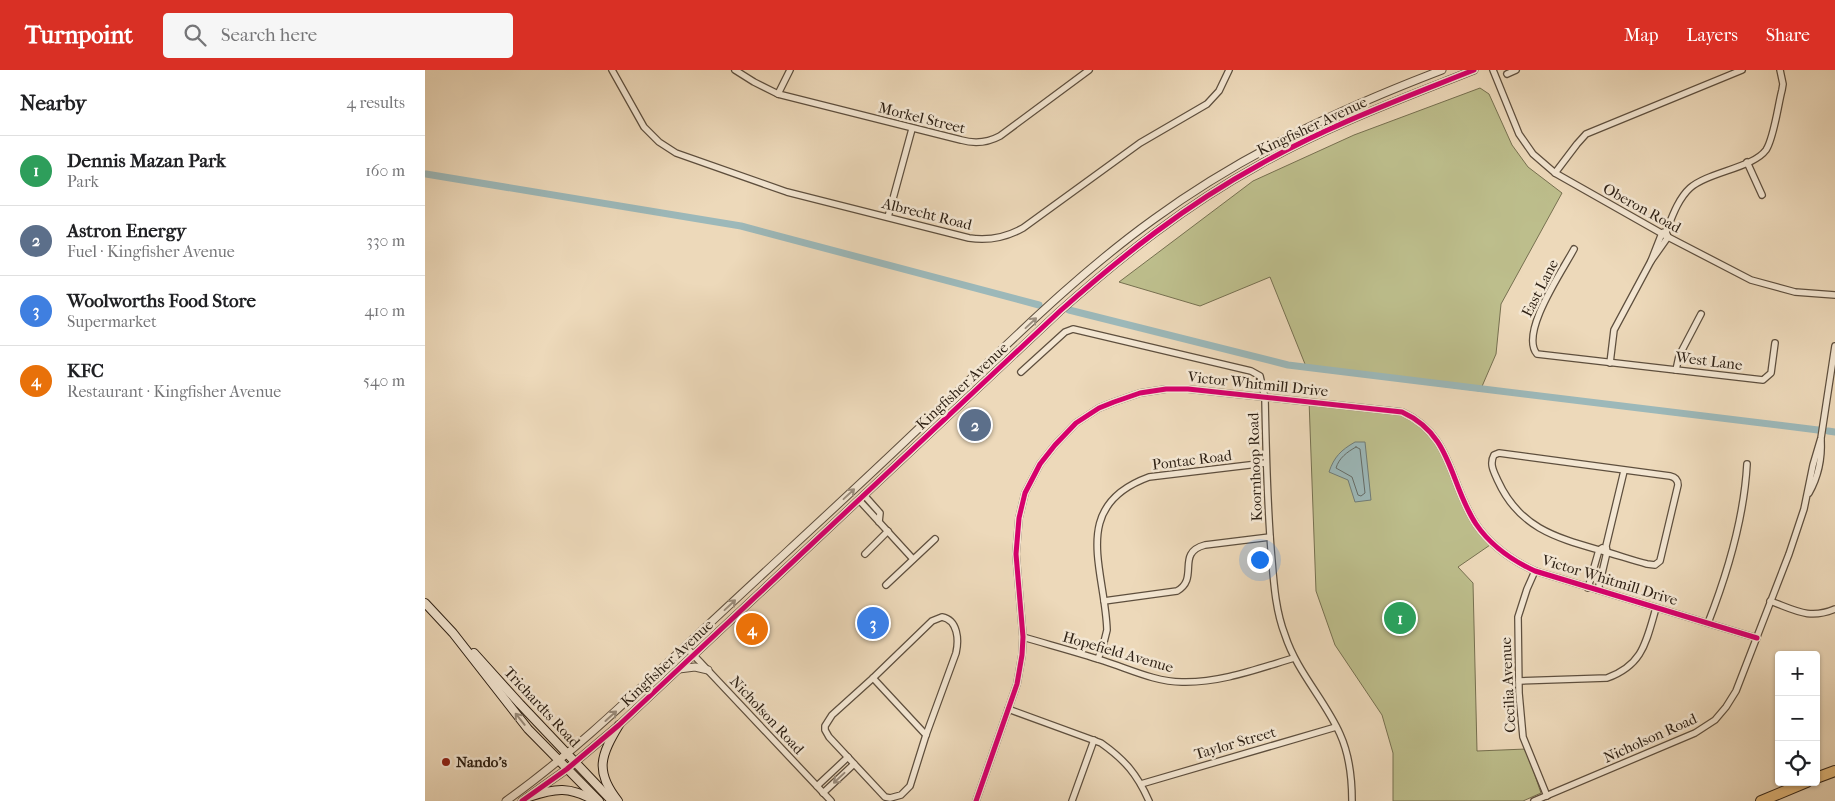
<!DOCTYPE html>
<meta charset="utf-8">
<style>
body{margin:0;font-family:"IM FELL French Canon",serif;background:#f6f6f6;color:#202124}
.controls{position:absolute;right:15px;bottom:15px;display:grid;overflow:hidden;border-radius:5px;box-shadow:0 1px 4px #0004}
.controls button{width:45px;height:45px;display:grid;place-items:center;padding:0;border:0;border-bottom:1px solid #e0e0e0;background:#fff;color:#202124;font:25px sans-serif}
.you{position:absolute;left:834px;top:489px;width:18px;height:18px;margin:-12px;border:4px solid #fff;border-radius:50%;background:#1a73e8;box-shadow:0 0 0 8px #1a73e833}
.badge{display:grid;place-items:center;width:32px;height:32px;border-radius:50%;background:#d93025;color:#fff;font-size:16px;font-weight:700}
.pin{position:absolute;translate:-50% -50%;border:2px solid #fff;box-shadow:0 1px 5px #0006}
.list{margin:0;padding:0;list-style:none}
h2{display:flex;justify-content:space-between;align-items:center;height:65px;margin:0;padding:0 20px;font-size:21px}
h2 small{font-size:16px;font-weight:400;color:#757577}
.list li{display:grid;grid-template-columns:32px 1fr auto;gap:15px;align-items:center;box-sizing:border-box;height:70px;padding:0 20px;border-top:1px solid #e0e0e0}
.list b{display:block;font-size:19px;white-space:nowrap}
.list p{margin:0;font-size:16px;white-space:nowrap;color:#757577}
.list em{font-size:16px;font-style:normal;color:#757577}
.icon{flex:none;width:28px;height:28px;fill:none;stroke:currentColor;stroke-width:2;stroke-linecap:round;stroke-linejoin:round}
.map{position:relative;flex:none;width:1410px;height:731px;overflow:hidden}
header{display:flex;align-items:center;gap:30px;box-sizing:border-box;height:70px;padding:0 25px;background:#d93025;color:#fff}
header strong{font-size:24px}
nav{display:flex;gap:28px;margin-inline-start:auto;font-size:18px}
.search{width:350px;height:45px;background:#f6f6f6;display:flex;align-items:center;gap:12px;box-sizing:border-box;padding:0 18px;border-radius:5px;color:#757577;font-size:19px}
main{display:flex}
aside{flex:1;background:#fff}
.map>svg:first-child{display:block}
.green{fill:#bdbe8c;stroke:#767050}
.water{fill:#9cb8b9;stroke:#707c77}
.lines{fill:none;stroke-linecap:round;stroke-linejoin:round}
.shore{stroke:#656c67;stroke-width:1}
.canal{stroke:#9cb8b9;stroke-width:7}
.minor-casing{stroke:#5e4f3e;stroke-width:8}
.tertiary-casing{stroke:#5e4f3e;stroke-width:9}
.secondary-casing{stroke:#2e2115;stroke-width:10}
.motorway-casing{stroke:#2e2115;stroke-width:12}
.minor{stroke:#f3e6d2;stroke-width:5.5}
.tertiary{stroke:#f3e6d2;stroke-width:7}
.secondary{stroke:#f3e6d2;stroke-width:8}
.motorway{stroke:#e6bc7d;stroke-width:10}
.cycleway-casing{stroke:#f3e6d2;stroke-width:8}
.cycleway{stroke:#d6006c;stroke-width:5}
.oneway{stroke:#9a8d7d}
.poi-dot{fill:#8f2418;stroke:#f3e6d2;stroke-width:2}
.labels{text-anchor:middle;stroke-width:5;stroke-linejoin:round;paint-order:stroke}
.street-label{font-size:15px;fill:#2e2115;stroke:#f3e6d2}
.poi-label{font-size:15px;font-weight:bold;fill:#2e2115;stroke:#f3e6d2;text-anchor:start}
</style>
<header>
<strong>Turnpoint</strong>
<div class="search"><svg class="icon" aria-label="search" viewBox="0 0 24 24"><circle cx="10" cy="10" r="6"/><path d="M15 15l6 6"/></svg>Search here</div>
<nav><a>Map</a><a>Layers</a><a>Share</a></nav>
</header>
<main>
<aside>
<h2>Nearby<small>4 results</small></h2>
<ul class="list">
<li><span class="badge" style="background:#2e9e5b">1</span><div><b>Dennis Mazan Park</b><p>Park</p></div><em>160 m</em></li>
<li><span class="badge" style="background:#5c6f8a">2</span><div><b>Astron Energy</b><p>Fuel · Kingfisher Avenue</p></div><em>330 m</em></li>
<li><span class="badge" style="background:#3f7fe0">3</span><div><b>Woolworths Food Store</b><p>Supermarket</p></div><em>410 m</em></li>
<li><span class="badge" style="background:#e8710a">4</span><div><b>KFC</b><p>Restaurant · Kingfisher Avenue</p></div><em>540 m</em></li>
</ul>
</aside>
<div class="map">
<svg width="1410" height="731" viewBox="0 0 1410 731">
<rect width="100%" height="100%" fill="#edd9ba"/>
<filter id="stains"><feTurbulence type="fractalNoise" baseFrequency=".004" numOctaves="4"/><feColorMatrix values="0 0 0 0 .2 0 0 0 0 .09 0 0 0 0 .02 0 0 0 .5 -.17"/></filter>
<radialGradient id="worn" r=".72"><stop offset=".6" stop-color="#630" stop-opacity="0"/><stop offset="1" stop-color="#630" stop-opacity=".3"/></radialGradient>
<g class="green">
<path d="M 1055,18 L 1064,24 L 1087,75 L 1103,97 L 1137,123 L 1076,234 L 1071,284 L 1055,321 L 882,299 L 845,207 L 775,236 L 694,212 L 828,111 L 929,65 Z"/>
<path d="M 884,330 L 972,338 L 996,353 L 1015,375 L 1051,453 L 1065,475 L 1033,497 L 1048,513 L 1052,681 L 1101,679 L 1116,723 L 1098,731 L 968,731 L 968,683 L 957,645 L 910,575 L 891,521 Z"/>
</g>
<path class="water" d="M 930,372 L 940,372 L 946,430 L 930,432 L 923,410 L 904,402 C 909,387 916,380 930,372 Z"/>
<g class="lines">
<path class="shore" d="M 931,377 L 935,379 L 940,423 L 936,426 L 933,425 L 927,407 L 911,398 C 914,388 922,382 931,377 Z"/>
<g class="canal">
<path d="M 1,104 L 316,156 L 614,235"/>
<path d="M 644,240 L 863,295 L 1393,360"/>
<path d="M 1403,361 L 1410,362"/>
</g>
<g class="minor-casing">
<g id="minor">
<path d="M 187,0 L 219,57 L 234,72 L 251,83 L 362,122 L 544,168 C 563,171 580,168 598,158 L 715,73 L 782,34 L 794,21 L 804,0"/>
<path d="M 310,0 L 329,12 L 353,24 L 536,70 C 550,74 562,73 575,66 L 664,0"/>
<path d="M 1068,0 L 1094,64 L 1108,84 L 1130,103 L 1243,167 L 1326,210 L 1370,222 L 1410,225"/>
<path d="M 1082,4 L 1091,0"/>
<path d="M 353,24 L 365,0"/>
<path d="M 1322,92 L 1337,125"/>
<path d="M 1130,103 L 1152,74 L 1161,64 L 1317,0"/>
<path d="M 463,147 L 487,59"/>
<path d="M 1149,179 C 1138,200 1094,263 1112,284 L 1338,310 L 1346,303 L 1350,273"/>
<path d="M 1226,191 L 1243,167 L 1241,162 C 1247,147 1253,129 1265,118 C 1283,102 1328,98 1341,80 C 1349,68 1353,35 1357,20 L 1358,14 L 1355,0"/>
<path d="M 1185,293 L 1189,260 L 1226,191 L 1237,163 L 1239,162"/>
<path d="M 1251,300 L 1254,286 L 1276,244"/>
<path d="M 596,302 L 640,262 L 648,259 L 826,301 L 835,306 L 840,328 C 841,382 842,437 847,491 C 849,516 851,542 860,565 C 872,602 900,630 915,664 C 925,686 927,708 927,731"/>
<path d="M 1074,383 L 1245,406 C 1250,407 1253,410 1253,415 L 1235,491 L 1230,495 L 1222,494 C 1206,490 1190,484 1174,480 C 1129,467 1094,457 1073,411 C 1069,402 1064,394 1069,385 Z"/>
<path d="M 1384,423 C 1393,407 1397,389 1396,370"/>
<path d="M 439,425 L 455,443 L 454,452"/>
<path d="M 434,430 L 488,489"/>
<path d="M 440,484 L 463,461"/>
<path d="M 1110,501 L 1102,519 L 1093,547 L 1094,623 L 1098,667 L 1122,726"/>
<path d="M 461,515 L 510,469"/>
<path d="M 1163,518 L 1174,480 L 1177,478"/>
<path d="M 1173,520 L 1182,482 L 1181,476 L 1199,401"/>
<path d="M 679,531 L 752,521 C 775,508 750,483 780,475 L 845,467"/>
<path d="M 1345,531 C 1370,540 1384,550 1410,539"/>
<path d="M 517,547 C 533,550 534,570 531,583 L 501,665 L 485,716 L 476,725 L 465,728 L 460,727 L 404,667 L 400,660 L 400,656 L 407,645 L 448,608 L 507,551 Z"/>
<path d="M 1283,553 C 1303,502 1319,449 1322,394"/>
<path d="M 598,567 C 625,575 652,582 679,591 C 704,599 731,612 757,612 C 795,613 832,599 869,588"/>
<path d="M 260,576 L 406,731"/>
<path d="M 673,589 L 679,572 L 682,560 C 680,499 644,436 724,407 L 841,393"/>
<path d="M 448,608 L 501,665"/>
<path d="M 1094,611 L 1182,608 C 1218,595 1221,572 1231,538"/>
<path d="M 583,639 L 676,673 C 700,690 712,704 724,731"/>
<path d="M 716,714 L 911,657"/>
<path d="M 392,716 L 423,687"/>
<path d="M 398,723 L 429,694"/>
<path d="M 551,731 L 592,614 L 597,585 L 598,567 L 591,484 L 594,448 L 600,423 L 615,394 L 630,375 L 651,353 L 674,338 L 689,332 L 715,323 L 741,319 L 763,319 L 977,342 C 1028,365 1024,413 1051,454 C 1066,476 1086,490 1110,501 L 1332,568"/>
<path d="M 647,731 L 669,670"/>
<path d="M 1109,731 L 1270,663 L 1290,650 L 1301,637 L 1311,621 L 1364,484 L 1379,439 L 1388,395 L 1396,368 L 1410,276"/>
</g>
</g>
<g class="tertiary-casing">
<g id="tertiary">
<path d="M 254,599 L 270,597 L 283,600"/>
<path d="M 81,731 C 148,683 207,626 267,570 C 349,493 432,418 513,340 C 583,274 651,205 729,149 C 818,84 915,39 1017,0"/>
<path d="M 97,731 L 142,699 L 194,655 L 635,241 C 697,186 761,135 834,95 C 902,56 976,29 1049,0"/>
</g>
</g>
<g class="secondary-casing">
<g id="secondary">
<path d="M 0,533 L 28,563 L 103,659 L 174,731"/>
<path d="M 49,583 L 95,634 L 187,731"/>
<path d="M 104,727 C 130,718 145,716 170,731"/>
<path d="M 193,731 C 169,701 176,685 194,655"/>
</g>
</g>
<g class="motorway-casing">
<g id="motorway">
<path d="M 1391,708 L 1410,701"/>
<path d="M 1336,731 L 1382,712"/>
</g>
</g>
<use href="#minor" class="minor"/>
<use href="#tertiary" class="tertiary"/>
<use href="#secondary" class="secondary"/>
<use href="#motorway" class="motorway"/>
<g class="cycleway-casing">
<g id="cycleway">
<path d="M 97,731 L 142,699 L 194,655 L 635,241 C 697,186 761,135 834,95 C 902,56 976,29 1049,0"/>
<path d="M 551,731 L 592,614 L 597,585 L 598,567 L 591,484 L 594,448 L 600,423 L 615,394 L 630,375 L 651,353 L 674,338 L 689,332 L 715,323 L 741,319 L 763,319 L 977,342 C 1028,365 1024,413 1051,454 C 1066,476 1086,490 1110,501 L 1332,568"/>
</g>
</g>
<use href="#cycleway" class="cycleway"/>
</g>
<defs><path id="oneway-shaft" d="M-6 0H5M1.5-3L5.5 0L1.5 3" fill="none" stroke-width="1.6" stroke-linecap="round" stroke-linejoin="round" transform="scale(1.25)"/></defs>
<g class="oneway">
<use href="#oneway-shaft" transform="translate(606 253) rotate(-43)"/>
<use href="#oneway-shaft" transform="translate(424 424) rotate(-43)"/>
<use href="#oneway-shaft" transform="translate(305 535) rotate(-43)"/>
<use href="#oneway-shaft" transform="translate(186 646) rotate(-42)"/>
<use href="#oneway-shaft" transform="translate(95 649) rotate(-129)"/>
<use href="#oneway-shaft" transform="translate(414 708) rotate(137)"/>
</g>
<circle class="poi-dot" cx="21" cy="692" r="5"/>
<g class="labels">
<g class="street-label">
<text transform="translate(497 48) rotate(14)" y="5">Morkel Street</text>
<text transform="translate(887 56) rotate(-25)" y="5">Kingfisher Avenue</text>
<text transform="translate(1217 138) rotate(29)" y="5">Oberon Road</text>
<text transform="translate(502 144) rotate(14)" y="5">Albrecht Road</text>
<text transform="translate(1115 218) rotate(-63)" y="5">East Lane</text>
<text transform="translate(1284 291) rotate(7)" y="5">West Lane</text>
<text transform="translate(833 314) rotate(6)" y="5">Victor Whitmill Drive</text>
<text transform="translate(537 316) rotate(-43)" y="5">Kingfisher Avenue</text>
<text transform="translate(767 390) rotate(-7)" y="5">Pontac Road</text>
<text transform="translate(830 397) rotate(-92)" y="5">Koornhoop Road</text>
<text transform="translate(1185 510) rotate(17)" y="5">Victor Whitmill Drive</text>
<text transform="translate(693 582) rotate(16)" y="5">Hopefield Avenue</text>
<text transform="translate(242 593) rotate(-43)" y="5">Kingfisher Avenue</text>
<text transform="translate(1083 615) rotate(-93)" y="5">Cecilia Avenue</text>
<text transform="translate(117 637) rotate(47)" y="5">Trichardts Road</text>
<text transform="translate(342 645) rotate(47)" y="5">Nicholson Road</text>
<text transform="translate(1225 668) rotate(-24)" y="5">Nicholson Road</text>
<text transform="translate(810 673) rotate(-16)" y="5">Taylor Street</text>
</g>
<g class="poi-label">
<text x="31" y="697">Nando's</text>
</g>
</g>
<rect width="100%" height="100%" filter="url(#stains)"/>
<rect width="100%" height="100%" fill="url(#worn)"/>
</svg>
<div class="controls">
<button>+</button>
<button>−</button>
<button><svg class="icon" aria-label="locate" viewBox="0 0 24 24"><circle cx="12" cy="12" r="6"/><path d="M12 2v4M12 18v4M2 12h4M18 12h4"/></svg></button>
</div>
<div class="you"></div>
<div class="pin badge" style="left:975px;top:548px;background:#2e9e5b">1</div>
<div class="pin badge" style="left:550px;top:355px;background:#5c6f8a">2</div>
<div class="pin badge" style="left:448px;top:553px;background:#3f7fe0">3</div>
<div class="pin badge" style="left:327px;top:559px;background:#e8710a">4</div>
</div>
</main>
